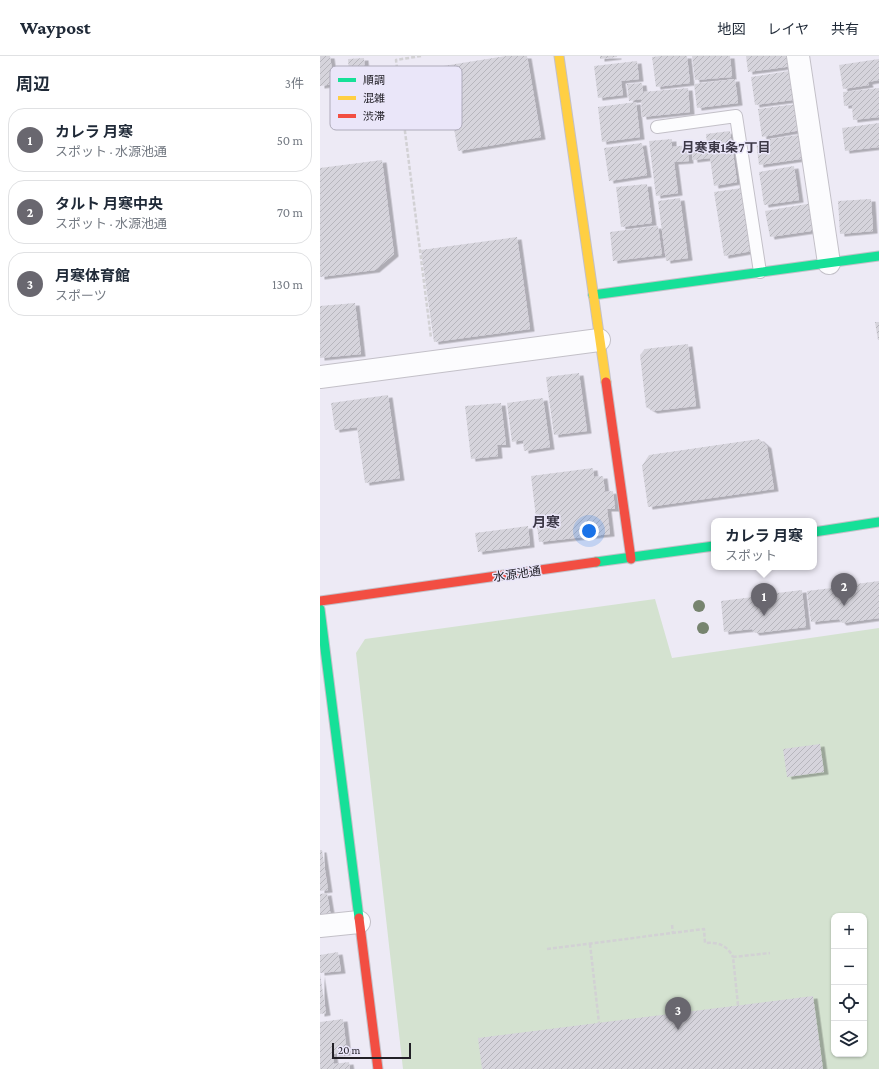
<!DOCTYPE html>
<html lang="ja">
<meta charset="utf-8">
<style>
body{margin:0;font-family:"Crimson Pro","Noto Sans JP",serif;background:#f2f2f3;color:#1f2937}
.controls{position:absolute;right:12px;bottom:12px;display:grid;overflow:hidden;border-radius:8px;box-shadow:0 1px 3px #0004}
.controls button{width:36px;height:36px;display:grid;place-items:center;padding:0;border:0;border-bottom:1px solid #e0e1e3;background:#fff;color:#1f2937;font:20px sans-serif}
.scale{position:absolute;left:12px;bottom:10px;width:79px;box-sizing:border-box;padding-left:4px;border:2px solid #222027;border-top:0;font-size:11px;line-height:14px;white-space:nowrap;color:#222027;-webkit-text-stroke:3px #eae6f9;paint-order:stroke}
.you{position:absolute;left:269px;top:475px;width:14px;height:14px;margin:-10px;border:3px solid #fff;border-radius:50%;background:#1a73e8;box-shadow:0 0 0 6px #1a73e833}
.badge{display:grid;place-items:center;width:26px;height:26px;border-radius:50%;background:#69676f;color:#fff;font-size:13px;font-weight:700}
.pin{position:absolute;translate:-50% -33px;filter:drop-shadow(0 1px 2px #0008)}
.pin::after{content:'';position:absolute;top:21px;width:14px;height:12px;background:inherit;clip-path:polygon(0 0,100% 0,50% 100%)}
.popup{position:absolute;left:391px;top:462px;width:106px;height:52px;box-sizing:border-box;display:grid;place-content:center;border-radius:8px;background:#fff;filter:drop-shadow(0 1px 3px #0005);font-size:13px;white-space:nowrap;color:#747a83}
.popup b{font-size:15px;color:#1f2937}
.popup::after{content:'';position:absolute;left:50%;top:100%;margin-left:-8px;border:8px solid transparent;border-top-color:#fff}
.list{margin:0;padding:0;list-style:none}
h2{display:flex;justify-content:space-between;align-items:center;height:52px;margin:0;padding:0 16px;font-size:17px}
h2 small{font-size:13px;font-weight:400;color:#747a83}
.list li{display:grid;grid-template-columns:26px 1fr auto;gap:12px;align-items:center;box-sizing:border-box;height:64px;margin:0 8px 8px;padding:0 8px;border:1px solid #e0e1e3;border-radius:16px}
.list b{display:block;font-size:15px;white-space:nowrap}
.list p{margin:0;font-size:13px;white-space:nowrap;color:#747a83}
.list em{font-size:13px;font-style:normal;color:#747a83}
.icon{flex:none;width:22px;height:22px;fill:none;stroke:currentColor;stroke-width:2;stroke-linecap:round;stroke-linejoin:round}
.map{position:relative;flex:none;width:559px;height:1013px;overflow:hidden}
header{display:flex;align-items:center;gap:24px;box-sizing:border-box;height:56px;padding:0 20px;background:#fff;border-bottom:1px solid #e0e1e3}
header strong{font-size:19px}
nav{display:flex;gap:22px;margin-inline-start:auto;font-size:14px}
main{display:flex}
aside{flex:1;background:#fff}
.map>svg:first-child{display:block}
.pitch{fill:#d4e2d0;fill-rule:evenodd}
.building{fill:url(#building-hatch);filter:url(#shadow)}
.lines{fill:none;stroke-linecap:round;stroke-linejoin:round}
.lane-casing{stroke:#c3c0c8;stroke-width:14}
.street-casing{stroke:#c3c0c8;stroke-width:24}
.fast-casing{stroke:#c3c0c8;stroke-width:11}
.slow-casing{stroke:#c3c0c8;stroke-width:11}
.jam-casing{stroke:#c3c0c8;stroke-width:11}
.path{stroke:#d2d1d4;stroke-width:2.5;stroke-dasharray:4 2;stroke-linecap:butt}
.lane{stroke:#fcfcfe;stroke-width:12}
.street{stroke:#fcfcfe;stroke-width:22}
.fast{stroke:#16e098;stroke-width:9}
.slow{stroke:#ffcf43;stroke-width:9}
.jam{stroke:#f24e42;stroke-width:9}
.tree{fill:#77846f}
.labels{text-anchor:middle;stroke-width:3;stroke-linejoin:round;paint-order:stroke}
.street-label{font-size:12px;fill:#222027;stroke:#eae6f9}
.neighbourhood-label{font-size:13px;font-weight:bold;fill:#3c3847;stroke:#eae6f9}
.quarter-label{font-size:14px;font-weight:bold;fill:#3c3847;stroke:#eae6f9}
.key{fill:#eae6f9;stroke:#aeabba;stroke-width:1}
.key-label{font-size:11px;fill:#222027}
</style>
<header>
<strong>Waypost</strong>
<nav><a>地図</a><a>レイヤ</a><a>共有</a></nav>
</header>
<main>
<aside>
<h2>周辺<small>3件</small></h2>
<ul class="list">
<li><span class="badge">1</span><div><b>カレラ 月寒</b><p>スポット · 水源池通</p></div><em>50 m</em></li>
<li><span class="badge">2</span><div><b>タルト 月寒中央</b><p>スポット · 水源池通</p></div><em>70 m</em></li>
<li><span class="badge">3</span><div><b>月寒体育館</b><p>スポーツ</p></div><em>130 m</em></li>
</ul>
</aside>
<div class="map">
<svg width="559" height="1013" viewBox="0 0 559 1013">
<defs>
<pattern id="building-hatch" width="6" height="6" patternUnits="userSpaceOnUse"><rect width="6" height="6" fill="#d6d4dc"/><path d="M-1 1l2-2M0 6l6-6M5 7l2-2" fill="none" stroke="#b7b6bd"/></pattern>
<filter id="shadow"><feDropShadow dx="4.5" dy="2.5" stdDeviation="0" flood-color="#0004"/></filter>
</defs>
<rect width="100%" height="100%" fill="#edeaf5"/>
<path class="pitch" d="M 335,543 L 352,602 L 559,572 L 559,1013 L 83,1013 L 36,597 L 45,583 ZM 514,860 L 544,860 L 544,998 L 514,998 Z"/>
<g class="building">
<path d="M 0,0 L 10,0 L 14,28 L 0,30 Z"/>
<path d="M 186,0 L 207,0 L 221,81 L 138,95 L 123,10 Z"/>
<path d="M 280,0 L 297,0 L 297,1 L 280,3 Z"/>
<path d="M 341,0 L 367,0 L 370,27 L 336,31 L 332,1 Z"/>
<path d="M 372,0 L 410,0 L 412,21 L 375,24 Z"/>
<path d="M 426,0 L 471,0 L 473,10 L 428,16 Z"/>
<path d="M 44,2 L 45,16 L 29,17 L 28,3 Z"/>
<path d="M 559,3 L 559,24 L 548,26 L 549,29 L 523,33 L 519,9 Z"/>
<path d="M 317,5 L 319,23 L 301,25 L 303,39 L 278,42 L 274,10 Z"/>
<path d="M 469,15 L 473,44 L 435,49 L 431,21 Z"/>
<path d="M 415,23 L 418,47 L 377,52 L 374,28 Z"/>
<path d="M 322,27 L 323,36 L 368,32 L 370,56 L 322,61 L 321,43 L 309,45 L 307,28 Z"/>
<path d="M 559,32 L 559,61 L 533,64 L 532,49 L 524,50 L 523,36 Z"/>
<path d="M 316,46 L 320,81 L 282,86 L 278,51 Z"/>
<path d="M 477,48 L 481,74 L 442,81 L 438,53 Z"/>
<path d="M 559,67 L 559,91 L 525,95 L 522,72 Z"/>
<path d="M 410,75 L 417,126 L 394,130 L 390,102 L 373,104 L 371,90 L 387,88 L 386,78 Z"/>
<path d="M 478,79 L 481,103 L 439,109 L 436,85 Z"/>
<path d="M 352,83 L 352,91 L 367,89 L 369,105 L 354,106 L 358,137 L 336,140 L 329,85 Z"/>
<path d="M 322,87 L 327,119 L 289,125 L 284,92 Z"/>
<path d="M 62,104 L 74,198 L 55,214 L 0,221 L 0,112 Z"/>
<path d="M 474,110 L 479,144 L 444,149 L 439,116 Z"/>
<path d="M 327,128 L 332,167 L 301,171 L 296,131 Z"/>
<path d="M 422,132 L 432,195 L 404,200 L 394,136 Z"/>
<path d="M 360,142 L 368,202 L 346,205 L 338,145 Z"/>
<path d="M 551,143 L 553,175 L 520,178 L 518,145 Z"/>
<path d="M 493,147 L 498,174 L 450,181 L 445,155 Z"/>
<path d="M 338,170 L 342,199 L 293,205 L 290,176 Z"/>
<path d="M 197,181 L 210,273 L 114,286 L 101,194 Z"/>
<path d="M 35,247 L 41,298 L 0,302 L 0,250 Z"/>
<path d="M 555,266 L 559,266 L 559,284 L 558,284 Z"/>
<path d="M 368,288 L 376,350 L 333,355 L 326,351 L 320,299 L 325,293 Z"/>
<path d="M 259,317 L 267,375 L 234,379 L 226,321 Z"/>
<path d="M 68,339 L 80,422 L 45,427 L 37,371 L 15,374 L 11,347 Z"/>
<path d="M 223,342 L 230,391 L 204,395 L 203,384 L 192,386 L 187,347 Z"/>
<path d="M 181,347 L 186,389 L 177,389 L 178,400 L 151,403 L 145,350 Z"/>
<path d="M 439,383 L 447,390 L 454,433 L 328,451 L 322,410 L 329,399 Z"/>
<path d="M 273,412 L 274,421 L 283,420 L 285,436 L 293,435 L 295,453 L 287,453 L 290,478 L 219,486 L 211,420 Z"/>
<path d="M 208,470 L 210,489 L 158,496 L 155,477 Z"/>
<path d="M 559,525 L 559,562 L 522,567 L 519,563 L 491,566 L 487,535 L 520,531 L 521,538 L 537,536 L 536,528 Z"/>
<path d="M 482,534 L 486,571 L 435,577 L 432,573 L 404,576 L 401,545 L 433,541 L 434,549 L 450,547 L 449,538 Z"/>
<path d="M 500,688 L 504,716 L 467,721 L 463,693 Z"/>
<path d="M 0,794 L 2,794 L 8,834 L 0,835 Z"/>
<path d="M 7,837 L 11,861 L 0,862 L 0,838 Z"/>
<path d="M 18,896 L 21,915 L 0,917 L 0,899 Z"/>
<path d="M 0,918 L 6,957 L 0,958 Z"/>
<path d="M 493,940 L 503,1013 L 162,1013 L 158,982 Z"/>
<path d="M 23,963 L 27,997 L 13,998 L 14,1008 L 29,1006 L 30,1013 L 0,1013 L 0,966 Z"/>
</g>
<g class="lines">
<g class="lane-casing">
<path id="lane" d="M 337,71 L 416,60 L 440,216"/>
</g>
<g class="street-casing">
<g id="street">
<path d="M 478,0 L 509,207"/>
<path d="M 0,321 L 279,284"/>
<path d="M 0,870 L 39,866"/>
</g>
</g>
<g class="fast-casing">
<g id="fast">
<path d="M 273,239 L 559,200"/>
<path d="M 494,476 L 559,466"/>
<path d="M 276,506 L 394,490"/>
<path d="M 0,553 L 39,862"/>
</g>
</g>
<g class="slow-casing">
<path id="slow" d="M 239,0 L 286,326"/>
</g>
<g class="jam-casing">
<g id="jam">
<path d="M 286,326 L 311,503"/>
<path d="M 0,545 L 276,506"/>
<path d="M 39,862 L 58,1013"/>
</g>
</g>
<g class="path">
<path d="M 101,0 L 76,4 L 111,282"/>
<path d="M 352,869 L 353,877"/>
<path d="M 270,888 L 279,967"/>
<path d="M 227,893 L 384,873 L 385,887 C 398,886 407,889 413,901"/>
<path d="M 418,949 L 413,901 L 450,897"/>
</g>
<use href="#lane" class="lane"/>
<use href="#street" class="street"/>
<use href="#fast" class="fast"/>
<use href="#slow" class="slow"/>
<use href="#jam" class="jam"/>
</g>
<g class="tree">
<circle cx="379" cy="550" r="6"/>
<circle cx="383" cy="572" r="6"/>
</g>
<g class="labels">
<g class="street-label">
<text transform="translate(197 518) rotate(-8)" y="4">水源池通</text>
</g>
<g class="neighbourhood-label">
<text x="406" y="96">月寒東1条7丁目</text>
</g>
<g class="quarter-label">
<text x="226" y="471">月寒</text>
</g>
</g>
<rect x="10" y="10" width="132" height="64" rx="6" class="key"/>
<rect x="18" y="22" width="18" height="4" fill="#16e098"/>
<rect x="18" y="40" width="18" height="4" fill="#ffcf43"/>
<rect x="18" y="58" width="18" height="4" fill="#f24e42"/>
<g class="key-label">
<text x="43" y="28">順調</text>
<text x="43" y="46">混雑</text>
<text x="43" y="64">渋滞</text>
</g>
</svg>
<div class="controls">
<button>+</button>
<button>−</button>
<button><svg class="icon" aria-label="locate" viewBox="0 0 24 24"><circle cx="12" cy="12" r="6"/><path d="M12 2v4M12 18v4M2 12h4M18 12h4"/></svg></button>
<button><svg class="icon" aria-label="layers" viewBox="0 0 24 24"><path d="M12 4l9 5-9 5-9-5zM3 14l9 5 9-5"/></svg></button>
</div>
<div class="scale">20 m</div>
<div class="you"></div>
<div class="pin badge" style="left:444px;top:560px">1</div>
<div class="popup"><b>カレラ 月寒</b>スポット</div>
<div class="pin badge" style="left:524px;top:550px">2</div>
<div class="pin badge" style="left:358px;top:974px">3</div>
</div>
</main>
